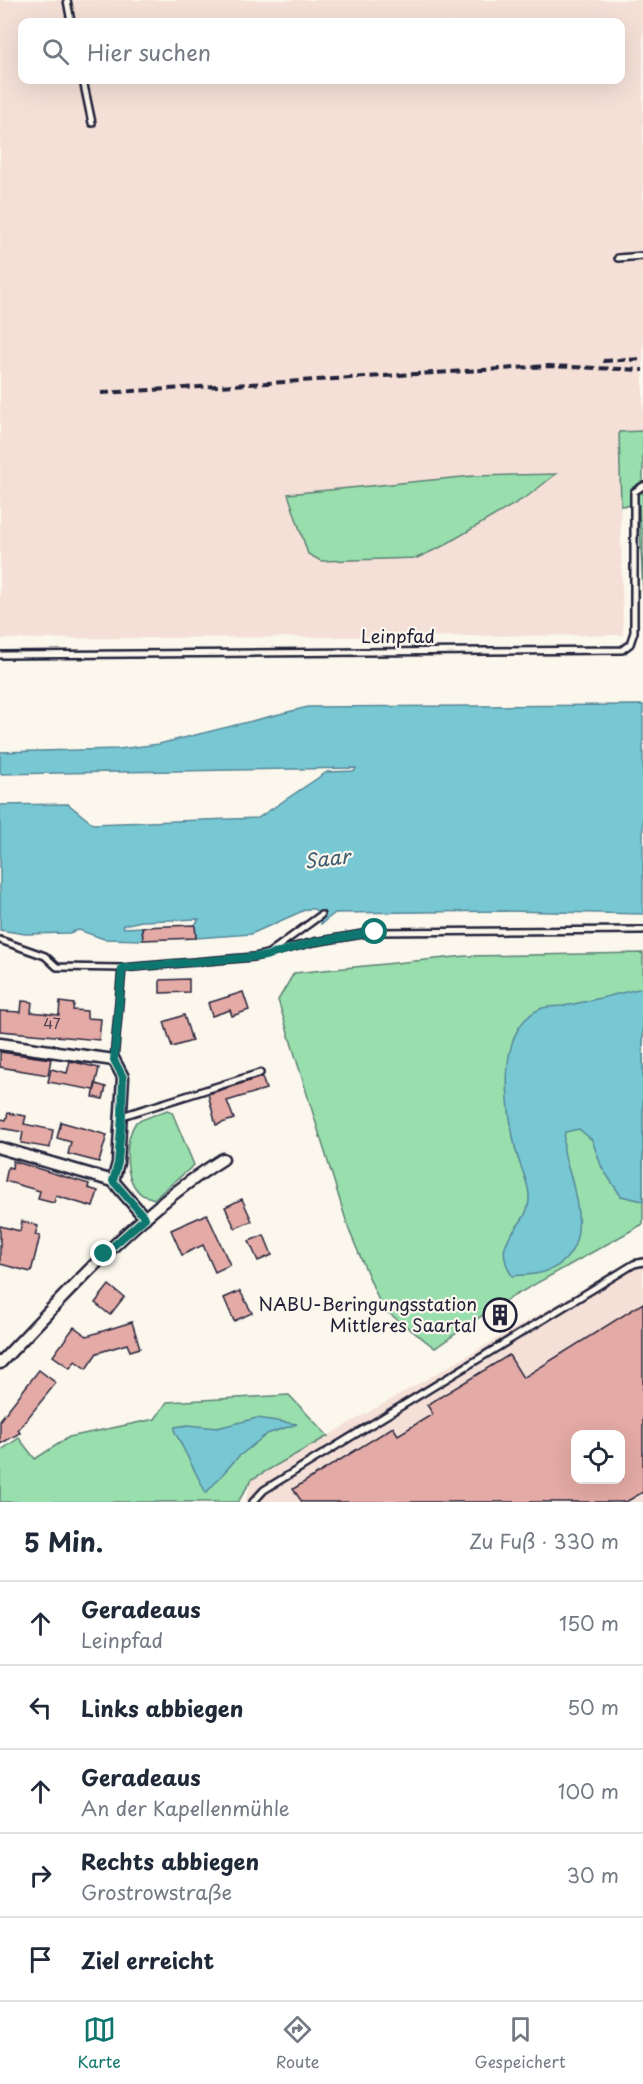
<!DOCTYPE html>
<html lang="de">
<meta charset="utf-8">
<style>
body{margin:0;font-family:"Playpen Sans",sans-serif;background:#f6f6f7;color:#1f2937}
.controls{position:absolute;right:18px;bottom:18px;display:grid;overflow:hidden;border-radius:12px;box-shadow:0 6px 24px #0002}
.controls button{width:54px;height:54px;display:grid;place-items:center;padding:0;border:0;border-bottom:2px solid #e0e1e3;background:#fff;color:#1f2937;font:30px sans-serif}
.stop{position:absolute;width:18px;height:18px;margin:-14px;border:4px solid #0f766e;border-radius:50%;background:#fff}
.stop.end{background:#0f766e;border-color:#fff;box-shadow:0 2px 6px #0008}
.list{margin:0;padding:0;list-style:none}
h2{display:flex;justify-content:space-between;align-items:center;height:78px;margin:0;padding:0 24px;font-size:26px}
h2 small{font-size:20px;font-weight:400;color:#747a83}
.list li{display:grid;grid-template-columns:39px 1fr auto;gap:18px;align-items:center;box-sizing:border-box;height:84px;padding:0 24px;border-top:2px solid #e0e1e3}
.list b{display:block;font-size:22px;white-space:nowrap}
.list p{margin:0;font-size:20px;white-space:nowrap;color:#747a83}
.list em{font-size:20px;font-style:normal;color:#747a83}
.icon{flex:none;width:33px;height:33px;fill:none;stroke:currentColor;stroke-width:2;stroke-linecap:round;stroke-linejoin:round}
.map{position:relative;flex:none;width:643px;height:1502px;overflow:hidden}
.search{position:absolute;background:#fff;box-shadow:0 6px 24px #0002;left:18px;right:18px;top:18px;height:66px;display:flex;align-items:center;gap:15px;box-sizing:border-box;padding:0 21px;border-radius:12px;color:#747a83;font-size:22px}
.sheet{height:498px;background:#fff}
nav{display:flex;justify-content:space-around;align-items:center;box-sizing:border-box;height:84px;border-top:2px solid #e0e1e3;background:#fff;font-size:16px;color:#747a83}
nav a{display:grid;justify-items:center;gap:3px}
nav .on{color:#0f766e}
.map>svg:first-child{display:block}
.built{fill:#f4e0d7;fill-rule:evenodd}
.green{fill:#98dfad;stroke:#5d8074;stroke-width:1.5}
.water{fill:#78c8d4;stroke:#568697;stroke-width:1.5}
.building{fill:#e4aaa5;stroke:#22223b;stroke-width:1.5;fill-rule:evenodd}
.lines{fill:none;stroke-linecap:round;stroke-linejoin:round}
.lane-casing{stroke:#22223b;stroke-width:10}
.street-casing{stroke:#22223b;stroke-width:15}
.lane{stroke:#fbf7ec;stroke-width:5}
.street{stroke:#fbf7ec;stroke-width:10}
.rail{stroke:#22223b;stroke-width:4;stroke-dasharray:9 4.5;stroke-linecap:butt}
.route{stroke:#0f766e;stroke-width:8}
.labels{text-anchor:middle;stroke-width:4.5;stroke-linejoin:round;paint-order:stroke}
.number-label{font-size:15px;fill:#524456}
.street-label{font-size:18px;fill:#22223b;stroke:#fbf7ec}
.poi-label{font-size:18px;fill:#22223b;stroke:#fbf7ec;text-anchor:end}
.water-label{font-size:20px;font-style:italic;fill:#405c71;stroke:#fbf7ec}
</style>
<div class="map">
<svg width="643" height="1502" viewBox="0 0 643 1502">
<rect width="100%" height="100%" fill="#fbf7ec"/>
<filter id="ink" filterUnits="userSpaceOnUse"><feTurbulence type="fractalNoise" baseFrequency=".0167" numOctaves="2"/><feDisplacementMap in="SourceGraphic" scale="12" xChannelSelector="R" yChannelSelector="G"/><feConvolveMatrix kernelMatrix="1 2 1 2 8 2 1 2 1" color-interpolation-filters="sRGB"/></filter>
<g filter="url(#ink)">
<g class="built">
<path d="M 0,0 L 643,0 L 643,431 L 619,433 L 623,635 L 0,639 ZM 22,22 L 620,22 L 620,80 L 22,80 Z"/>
<path d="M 643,1255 L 643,1502 L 245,1502 L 252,1479 ZM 576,1434 L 620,1434 L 620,1480 L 576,1480 Z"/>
</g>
<g class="green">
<path d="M 643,431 L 643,593 L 639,505 L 621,506 L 619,432 Z"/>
<path d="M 556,474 L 528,496 L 441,547 L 417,558 L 321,561 L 308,554 L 288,494 L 473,476 Z"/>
<path d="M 643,953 L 643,1224 L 496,1306 L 435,1348 L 382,1308 L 349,1230 L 278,1000 L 294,973 L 466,956 Z"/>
<path d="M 167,1110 L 172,1112 L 194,1165 L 154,1199 C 150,1197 143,1196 141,1194 C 123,1179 124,1140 136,1122 Z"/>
<path d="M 289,1395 L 328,1436 L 252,1479 L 238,1502 L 0,1502 L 0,1451 L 19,1438 L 35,1459 L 69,1437 L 155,1419 L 167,1402 Z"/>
</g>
<g class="water">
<path d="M 643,705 L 643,914 L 507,911 L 335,913 L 321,924 L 321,915 L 314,909 L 307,909 L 251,934 L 196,938 L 195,925 L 199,919 L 142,921 L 123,925 L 124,928 L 142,927 L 143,940 L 104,939 L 79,930 L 69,933 L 25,934 L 0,930 L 0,805 L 68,804 L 93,824 L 258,818 L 327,772 L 355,771 L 356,768 L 0,774 L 0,752 L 119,749 L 159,744 L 308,707 Z"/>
<path d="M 643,988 L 643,1201 L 621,1196 L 602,1168 L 592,1140 L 579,1129 L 565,1132 C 561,1150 567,1163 572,1181 C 581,1216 587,1258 544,1272 C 534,1275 522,1275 512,1276 C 487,1234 531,1231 529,1195 C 528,1179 518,1163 515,1147 C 507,1108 495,1029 540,1009 C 547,1006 556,1007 563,1006 C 590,1001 616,994 643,988 Z"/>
<path d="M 257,1418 L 297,1424 L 267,1434 L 238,1457 L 206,1493 L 175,1432 L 175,1427 L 188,1425 L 217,1428 Z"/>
</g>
<g class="building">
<path d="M 195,925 L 196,938 L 143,940 L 142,927 Z"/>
<path d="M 189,979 L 189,992 L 160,993 L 160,980 Z"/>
<path d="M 243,992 L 249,1010 L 232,1016 L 230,1010 L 212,1016 L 208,1003 Z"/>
<path d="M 22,1001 L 32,1002 L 31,1012 L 59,1015 L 60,1002 L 74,1004 L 73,1010 L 87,1011 L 87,1018 L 101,1019 L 99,1040 L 0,1031 L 0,1011 L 21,1012 Z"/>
<path d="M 184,1015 L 192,1041 L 172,1047 L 164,1022 Z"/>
<path d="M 0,1052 L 51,1059 L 48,1075 L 0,1067 Z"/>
<path d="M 70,1061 L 99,1068 L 94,1090 L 48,1082 L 51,1069 L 67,1073 Z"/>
<path d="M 262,1077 L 266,1089 L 227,1101 L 234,1119 L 216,1125 L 208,1094 Z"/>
<path d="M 96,1084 L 106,1087 L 103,1099 L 93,1097 Z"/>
<path d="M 8,1113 L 26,1116 L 24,1124 L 53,1130 L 50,1148 L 21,1143 L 23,1132 L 0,1128 L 0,1119 L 6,1120 Z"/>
<path d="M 61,1122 L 107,1135 L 99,1162 L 68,1154 L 71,1142 L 57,1138 Z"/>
<path d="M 13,1161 L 89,1184 L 88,1188 L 98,1191 L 93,1207 L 56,1196 L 54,1203 L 38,1199 L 40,1191 L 5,1181 L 8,1167 L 12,1168 Z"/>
<path d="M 242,1199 L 252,1221 L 235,1228 L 225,1207 Z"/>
<path d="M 207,1214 L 230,1265 L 215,1272 L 203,1245 L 182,1255 L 171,1230 Z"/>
<path d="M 22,1221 L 38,1226 L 35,1235 L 40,1236 L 31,1272 L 0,1264 L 0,1226 L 20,1231 Z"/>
<path d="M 264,1235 L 272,1255 L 258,1261 L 249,1241 Z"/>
<path d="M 109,1285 L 124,1297 L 110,1315 L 95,1303 Z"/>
<path d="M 240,1291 L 252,1313 L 234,1321 L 224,1298 Z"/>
<path d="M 643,1303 L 643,1492 L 626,1502 L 302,1502 L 293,1489 L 393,1427 L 398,1435 L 433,1414 L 427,1405 L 509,1355 L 523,1378 ZM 576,1434 L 621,1434 L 621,1479 L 576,1479 Z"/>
<path d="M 503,1308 L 508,1316 L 498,1322 L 493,1314 Z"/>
<path d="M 132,1322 L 140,1348 L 130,1351 L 127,1344 L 97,1353 L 86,1369 L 75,1361 L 70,1368 L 53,1356 L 74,1327 L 87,1336 Z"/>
<path d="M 39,1370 L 56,1383 L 18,1430 L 20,1433 L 0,1444 L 0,1420 Z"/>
</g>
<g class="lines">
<g class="lane-casing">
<g id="lane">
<path d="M 67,0 L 71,22"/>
<path d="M 83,80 L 92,123"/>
<path d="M 618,258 L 643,256"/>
<path d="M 0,655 L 622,650 L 630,644 L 634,632 L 634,492 L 643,486"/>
<path d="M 0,940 L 45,956 L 57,967 L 122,968 L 254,957 L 314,942 L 375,932 L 643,930"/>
<path d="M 269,953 L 321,915"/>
<path d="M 114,1060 L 122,968"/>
<path d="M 122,1116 L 260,1073"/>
<path d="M 253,1502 L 264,1490 L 634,1264 L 643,1262"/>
</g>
</g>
<g class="street-casing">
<g id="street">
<path d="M 0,1044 L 114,1060 L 123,1077 L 118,1163 L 113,1181"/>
<path d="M 0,1148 L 113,1181 L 145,1218"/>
<path d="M 0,1363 C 70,1290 137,1213 223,1159"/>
</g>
</g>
<use href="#lane" class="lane"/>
<use href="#street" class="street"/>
<g class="rail">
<path d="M 603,361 L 643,359"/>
<path d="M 101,393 L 549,366 L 643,370"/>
</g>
</g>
</g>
<g class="lines" filter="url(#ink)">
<path class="route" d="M 104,1254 L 145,1218 L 113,1181 L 118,1163 L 122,1116 L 123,1077 L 114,1060 L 122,968 L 265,956 L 314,942 L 375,932"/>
</g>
<defs>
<g id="building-ring" transform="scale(1.725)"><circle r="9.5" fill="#fbf7ec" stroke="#22223b" stroke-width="1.5"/><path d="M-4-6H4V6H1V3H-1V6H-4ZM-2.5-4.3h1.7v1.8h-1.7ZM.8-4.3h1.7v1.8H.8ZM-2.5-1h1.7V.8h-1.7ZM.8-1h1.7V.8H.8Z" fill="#22223b"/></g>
</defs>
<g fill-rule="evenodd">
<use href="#building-ring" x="500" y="1315"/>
</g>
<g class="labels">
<g class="number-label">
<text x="52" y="1029">47</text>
</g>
<g class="street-label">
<text x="398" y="643">Leinpfad</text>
</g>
<g class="poi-label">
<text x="477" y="1311">NABU-Beringungsstation<tspan x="477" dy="21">Mittleres Saartal</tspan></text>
</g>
<g class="water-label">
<text transform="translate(327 859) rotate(-7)" y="7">Saar</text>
</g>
</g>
</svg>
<div class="controls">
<button><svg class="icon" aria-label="locate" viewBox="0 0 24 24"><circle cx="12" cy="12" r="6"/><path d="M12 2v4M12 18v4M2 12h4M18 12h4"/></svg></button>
</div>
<div class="stop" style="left:375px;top:932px"></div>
<div class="stop end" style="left:104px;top:1254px"></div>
<div class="search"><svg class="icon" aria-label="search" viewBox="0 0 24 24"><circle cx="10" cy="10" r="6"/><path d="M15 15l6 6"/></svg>Hier suchen</div>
</div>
<section class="sheet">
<h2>5 Min.<small>Zu Fuß · 330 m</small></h2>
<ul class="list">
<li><svg class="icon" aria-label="ahead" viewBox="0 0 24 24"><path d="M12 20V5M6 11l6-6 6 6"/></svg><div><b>Geradeaus</b><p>Leinpfad</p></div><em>150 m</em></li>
<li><svg class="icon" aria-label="left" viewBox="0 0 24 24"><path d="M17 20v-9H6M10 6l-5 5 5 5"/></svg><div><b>Links abbiegen</b></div><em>50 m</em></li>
<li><svg class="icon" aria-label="ahead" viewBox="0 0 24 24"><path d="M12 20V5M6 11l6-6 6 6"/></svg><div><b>Geradeaus</b><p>An der Kapellenmühle</p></div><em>100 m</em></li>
<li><svg class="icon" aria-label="right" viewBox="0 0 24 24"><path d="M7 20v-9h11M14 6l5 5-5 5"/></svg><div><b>Rechts abbiegen</b><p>Grostrowstraße</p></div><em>30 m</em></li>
<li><svg class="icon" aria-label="arrive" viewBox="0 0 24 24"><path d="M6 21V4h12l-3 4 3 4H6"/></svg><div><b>Ziel erreicht</b></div></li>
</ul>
</section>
<nav>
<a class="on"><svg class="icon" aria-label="map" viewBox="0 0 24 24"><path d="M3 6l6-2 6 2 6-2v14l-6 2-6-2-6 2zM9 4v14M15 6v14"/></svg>Karte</a>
<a><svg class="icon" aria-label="directions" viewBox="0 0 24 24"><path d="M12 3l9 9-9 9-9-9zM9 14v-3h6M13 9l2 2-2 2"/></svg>Route</a>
<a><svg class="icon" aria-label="saved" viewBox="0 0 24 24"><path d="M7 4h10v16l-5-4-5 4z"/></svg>Gespeichert</a>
</nav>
